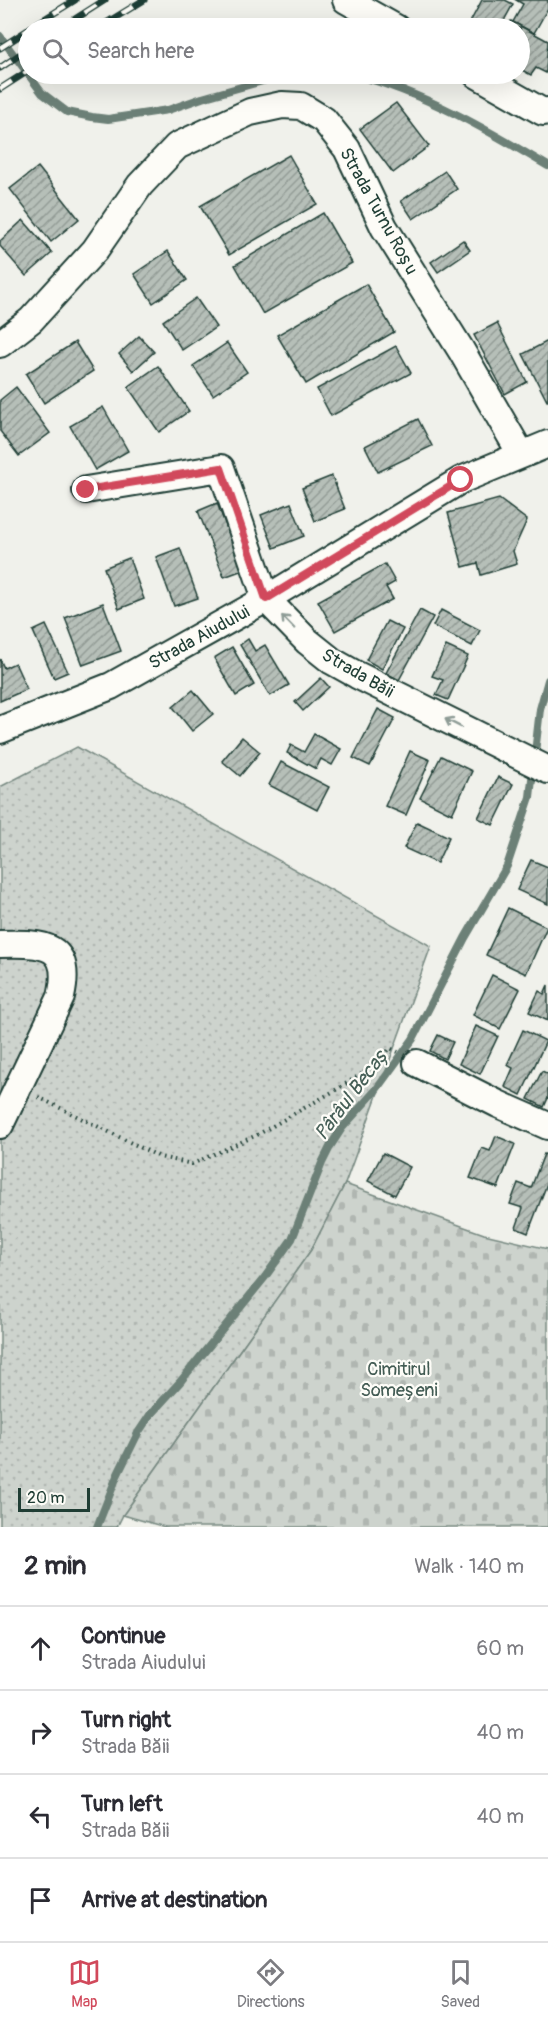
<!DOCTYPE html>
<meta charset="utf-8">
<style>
body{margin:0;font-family:Pangolin,sans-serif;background:#f7f7f7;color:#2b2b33}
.scale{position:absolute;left:18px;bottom:15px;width:72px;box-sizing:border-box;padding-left:6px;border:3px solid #1f3d34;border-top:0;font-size:16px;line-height:21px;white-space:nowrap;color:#1f3d34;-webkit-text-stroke:4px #fdfcf7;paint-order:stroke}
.stop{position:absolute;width:18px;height:18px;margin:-14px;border:4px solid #d1495b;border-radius:50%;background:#fff}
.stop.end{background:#d1495b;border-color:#fff;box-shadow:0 2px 6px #0008}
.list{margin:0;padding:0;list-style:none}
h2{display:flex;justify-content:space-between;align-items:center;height:78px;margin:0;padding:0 24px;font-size:26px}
h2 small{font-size:20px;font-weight:400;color:#7c7c81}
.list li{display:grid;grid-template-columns:39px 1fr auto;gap:18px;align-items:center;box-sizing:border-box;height:84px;padding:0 24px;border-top:2px solid #e1e1e2}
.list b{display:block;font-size:22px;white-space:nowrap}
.list p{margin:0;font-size:20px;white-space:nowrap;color:#7c7c81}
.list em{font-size:20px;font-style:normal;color:#7c7c81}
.icon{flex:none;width:33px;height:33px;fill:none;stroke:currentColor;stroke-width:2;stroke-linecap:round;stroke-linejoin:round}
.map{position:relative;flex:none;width:548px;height:1527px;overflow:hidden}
.search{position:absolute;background:#fff;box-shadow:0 6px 24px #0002;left:18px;right:18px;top:18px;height:66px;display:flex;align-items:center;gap:15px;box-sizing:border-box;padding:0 21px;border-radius:33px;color:#7c7c81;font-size:22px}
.sheet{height:414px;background:#fff}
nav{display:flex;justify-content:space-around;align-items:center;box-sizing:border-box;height:84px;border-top:2px solid #e1e1e2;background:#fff;font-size:16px;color:#7c7c81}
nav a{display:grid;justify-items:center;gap:3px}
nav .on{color:#d1495b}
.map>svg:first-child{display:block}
.grass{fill:url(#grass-dots);stroke:#768880;stroke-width:1.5}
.cemetery{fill:url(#cemetery-stones);stroke:#768880;stroke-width:1.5}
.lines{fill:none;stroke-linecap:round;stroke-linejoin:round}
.stream{stroke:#6c8077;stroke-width:8}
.building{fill:url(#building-hatch);stroke:#1f3d34;stroke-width:1.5}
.street-casing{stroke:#1f3d34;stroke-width:30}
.path{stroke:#1f3d34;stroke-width:4;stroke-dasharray:1.5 4.5;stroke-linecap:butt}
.street{stroke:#fdfcf7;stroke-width:26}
.rail-casing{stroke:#1f3d34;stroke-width:7}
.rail{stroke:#fdfcf7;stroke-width:4.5;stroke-dasharray:14;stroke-linecap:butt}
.oneway{stroke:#8e9c96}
.route{stroke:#d1495b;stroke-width:8}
.labels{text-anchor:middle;stroke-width:4.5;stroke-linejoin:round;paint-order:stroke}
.street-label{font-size:18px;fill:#1f3d34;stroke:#fdfcf7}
.park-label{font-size:18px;fill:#425b53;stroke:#fdfcf7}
.water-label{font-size:20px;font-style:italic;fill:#455e56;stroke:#fdfcf7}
</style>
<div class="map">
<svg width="548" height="1527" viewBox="0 0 548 1527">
<defs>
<pattern id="grass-dots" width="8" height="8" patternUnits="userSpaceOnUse" patternTransform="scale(1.5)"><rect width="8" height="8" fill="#cdd3cd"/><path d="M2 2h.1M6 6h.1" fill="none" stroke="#b0b6b1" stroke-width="1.8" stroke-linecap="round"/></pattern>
<pattern id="cemetery-stones" width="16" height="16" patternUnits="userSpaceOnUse" patternTransform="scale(1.5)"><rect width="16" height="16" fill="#cdd3cd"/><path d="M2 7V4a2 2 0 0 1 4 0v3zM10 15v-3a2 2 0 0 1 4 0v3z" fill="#b0b6b1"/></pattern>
<pattern id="building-hatch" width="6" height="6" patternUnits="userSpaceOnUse" patternTransform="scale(1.5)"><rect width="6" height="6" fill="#b6bfb8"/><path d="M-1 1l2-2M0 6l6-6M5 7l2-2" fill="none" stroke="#939c96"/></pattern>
</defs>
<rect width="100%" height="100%" fill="#f0f1eb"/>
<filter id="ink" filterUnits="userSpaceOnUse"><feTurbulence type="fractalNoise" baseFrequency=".0167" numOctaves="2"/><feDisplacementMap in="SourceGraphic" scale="12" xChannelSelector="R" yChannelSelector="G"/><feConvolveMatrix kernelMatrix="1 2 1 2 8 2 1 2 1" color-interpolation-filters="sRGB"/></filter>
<g filter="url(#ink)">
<path class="grass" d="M 77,747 L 431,946 L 345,1184 L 311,1250 L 123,1515 L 117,1527 L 0,1527 L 0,787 Z"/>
<path class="cemetery" d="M 345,1184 L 484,1234 L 548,1249 L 548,1527 L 165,1527 L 123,1515 L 311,1250 Z"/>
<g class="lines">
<g class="stream">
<path d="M 0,36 L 42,93 L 67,112 L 92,117 L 108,119 L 168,110 L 202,98 L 284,75 L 297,74"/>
<path d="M 352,74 C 423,92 486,129 548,166"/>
<path d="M 97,1527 L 117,1476 L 138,1433 L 150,1415 L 180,1382 L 265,1277 L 292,1239 L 322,1163 L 331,1145 L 342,1128 L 376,1090 L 413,1039 L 465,938 L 507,866 L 530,797 L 540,709 L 548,680"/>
</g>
</g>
<g class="building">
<path d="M 482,0 L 505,0 L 513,4 L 500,28 L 467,28 Z"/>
<path d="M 516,0 L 548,0 L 548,8 L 534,33 L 513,22 L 523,4 Z"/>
<path d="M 511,21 L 548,41 L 546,73 L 536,68 L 531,75 L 520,69 L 520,28 L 507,28 Z"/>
<path d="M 396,103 L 429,146 L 393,173 L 360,129 Z"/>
<path d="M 289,155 L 317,204 L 229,255 L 200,206 Z"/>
<path d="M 38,167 L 79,219 L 51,242 L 10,189 Z"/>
<path d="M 445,171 L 457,189 L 413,219 L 401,201 Z"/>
<path d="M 323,213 L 352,263 L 263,314 L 235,265 Z"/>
<path d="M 23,220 L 52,253 L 26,276 L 0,246 L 0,241 Z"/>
<path d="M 463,240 L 470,250 L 438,272 L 431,262 Z"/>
<path d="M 168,251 L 187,280 L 153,303 L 134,274 Z"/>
<path d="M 366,284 L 394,332 L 306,384 L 277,335 Z"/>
<path d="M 196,298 L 216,327 L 182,350 L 163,321 Z"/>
<path d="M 497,323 L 527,382 L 505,394 L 474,335 Z"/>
<path d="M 139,336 L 154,352 L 133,371 L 119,354 Z"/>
<path d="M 548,341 L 548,401 L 547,401 L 523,354 Z"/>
<path d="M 75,342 L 93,371 L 44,403 L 26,374 Z"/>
<path d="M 227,343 L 247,372 L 213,395 L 193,366 Z"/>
<path d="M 396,346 L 411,373 L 331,416 L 317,389 Z"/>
<path d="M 158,366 L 189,411 L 159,432 L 128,387 Z"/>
<path d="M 16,387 L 50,433 L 19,456 L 0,431 L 0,400 Z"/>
<path d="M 103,407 L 128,451 L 95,470 L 70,426 Z"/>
<path d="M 418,419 L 432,446 L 378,472 L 365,446 Z"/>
<path d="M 332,476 L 345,509 L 315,521 L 302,488 Z"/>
<path d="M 499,499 L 527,520 L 513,551 L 517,564 L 481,575 L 478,563 L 463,567 L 448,513 Z"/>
<path d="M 217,503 L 243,570 L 224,577 L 198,511 Z"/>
<path d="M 291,503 L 304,536 L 274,548 L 261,515 Z"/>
<path d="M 180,548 L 198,598 L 174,606 L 156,557 Z"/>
<path d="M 129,558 L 144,599 L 119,609 L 104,568 Z"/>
<path d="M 385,564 L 395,582 L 386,587 L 393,599 L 335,631 L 318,601 Z"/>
<path d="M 103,603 L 121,651 L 83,665 L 65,618 Z"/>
<path d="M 420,610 L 433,617 L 399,680 L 386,673 Z"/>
<path d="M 441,610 L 480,630 L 472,646 L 433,626 Z"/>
<path d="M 387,621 L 403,629 L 382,669 L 366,660 Z"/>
<path d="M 46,625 L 68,672 L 54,678 L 33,631 Z"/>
<path d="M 248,639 L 255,651 L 265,645 L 289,685 L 270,696 L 240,645 Z"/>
<path d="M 446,646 L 468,656 L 448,700 L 436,695 L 443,680 L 432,676 Z"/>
<path d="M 232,647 L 254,685 L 236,696 L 214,658 Z"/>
<path d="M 0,659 L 4,668 L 15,663 L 27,689 L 0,701 Z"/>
<path d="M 321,678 L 329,687 L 303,711 L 295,702 Z"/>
<path d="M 193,690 L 213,714 L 192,731 L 173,707 Z"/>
<path d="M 378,709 L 395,718 L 370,766 L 353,758 Z"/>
<path d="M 314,734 L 341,749 L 332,765 L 321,759 L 316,769 L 287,753 L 291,745 L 304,752 Z"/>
<path d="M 242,737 L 260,752 L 240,776 L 222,761 Z"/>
<path d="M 410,751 L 430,760 L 406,815 L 385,806 Z"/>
<path d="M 441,756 L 472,771 L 452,814 L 420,798 Z"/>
<path d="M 281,762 L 329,787 L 317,810 L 269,785 Z"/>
<path d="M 498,777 L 513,784 L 493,825 L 478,818 Z"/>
<path d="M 417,822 L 449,837 L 437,863 L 404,848 Z"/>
<path d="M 531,860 L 548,867 L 548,904 L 517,890 Z"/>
<path d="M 508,908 L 547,927 L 526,974 L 486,955 Z"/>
<path d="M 492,975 L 520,989 L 500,1029 L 473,1015 Z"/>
<path d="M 548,985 L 548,1021 L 529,1012 L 539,991 L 544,994 Z"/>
<path d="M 476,1026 L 498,1036 L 480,1074 L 459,1064 Z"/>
<path d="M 523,1030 L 546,1041 L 521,1095 L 505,1087 L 513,1068 L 507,1065 Z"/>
<path d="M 438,1035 L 453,1042 L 445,1059 L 430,1051 Z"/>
<path d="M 542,1071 L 548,1074 L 548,1098 L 544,1107 L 528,1099 Z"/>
<path d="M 496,1136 L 515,1144 L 498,1188 L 470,1178 L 482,1148 L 490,1151 Z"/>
<path d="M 383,1153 L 410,1167 L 395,1195 L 368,1181 Z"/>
<path d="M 544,1154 L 548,1155 L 548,1181 L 528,1233 L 516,1228 L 523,1208 L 510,1204 L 518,1183 L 531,1188 Z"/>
</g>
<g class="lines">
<g class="street-casing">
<g id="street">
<path d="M 346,0 L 396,28"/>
<path d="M 476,74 L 543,112 L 548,111"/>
<path d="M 0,344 L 31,320 L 95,250 L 140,185 L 177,146 L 250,112 L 282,105 L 301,106 L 324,120 L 347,149 L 384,227 L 461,350 L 521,454"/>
<path d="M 86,490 L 221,468 L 266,599 L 307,641 L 332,661 L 357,675 L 548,770"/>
<path d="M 0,730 L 111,686 L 266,599 L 461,480 L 548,444"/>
<path d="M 0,944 C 44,943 73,943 61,997 L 0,1125"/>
<path d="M 417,1063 L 498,1104 L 548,1126"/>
</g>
</g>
<path class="path" d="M 38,1097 L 160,1157 L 192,1164 L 257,1135 L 334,1091 L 378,1064 L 390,1048 L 398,1052"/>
<use href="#street" class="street"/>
<g class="rail-casing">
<g id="rail">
<path d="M 30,28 L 75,0"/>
<path d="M 61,28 L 105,0"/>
<path d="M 98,28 L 144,0"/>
<path d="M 0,48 L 28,30"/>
<path d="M 0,68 L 28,49"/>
<path d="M 0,89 L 28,71"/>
</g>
</g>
<use href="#rail" class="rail"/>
</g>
<defs><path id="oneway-shaft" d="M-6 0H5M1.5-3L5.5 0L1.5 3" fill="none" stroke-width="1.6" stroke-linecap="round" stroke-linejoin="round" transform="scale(1.5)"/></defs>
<g class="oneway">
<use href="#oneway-shaft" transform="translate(288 622) rotate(-134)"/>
<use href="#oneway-shaft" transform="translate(453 723) rotate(-153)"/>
</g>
</g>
<g class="lines" filter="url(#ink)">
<path class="route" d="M 86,490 L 221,468 L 266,599 L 461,480"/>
</g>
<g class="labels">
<g class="street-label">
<text transform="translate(379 211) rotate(61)" y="6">Strada Turnu Roșu</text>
<text transform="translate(199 637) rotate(-29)" y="6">Strada Aiudului</text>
<text transform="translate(358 673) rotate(30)" y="6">Strada Băii</text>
</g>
<g class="park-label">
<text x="399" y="1375">Cimitirul<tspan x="399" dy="21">Someșeni</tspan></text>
</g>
<g class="water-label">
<text transform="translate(351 1094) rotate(-53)" y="7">Pârâul Becaș</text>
</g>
</g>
</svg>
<div class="scale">20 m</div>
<div class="stop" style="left:461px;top:480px"></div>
<div class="stop end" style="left:86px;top:490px"></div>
<div class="search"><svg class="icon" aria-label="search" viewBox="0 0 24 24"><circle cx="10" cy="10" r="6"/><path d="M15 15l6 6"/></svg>Search here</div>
</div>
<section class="sheet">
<h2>2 min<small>Walk · 140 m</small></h2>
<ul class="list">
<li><svg class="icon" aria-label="ahead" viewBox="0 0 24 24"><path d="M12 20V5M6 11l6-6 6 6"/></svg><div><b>Continue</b><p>Strada Aiudului</p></div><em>60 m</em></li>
<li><svg class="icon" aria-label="right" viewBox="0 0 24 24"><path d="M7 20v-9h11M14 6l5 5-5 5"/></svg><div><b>Turn right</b><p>Strada Băii</p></div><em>40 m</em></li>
<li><svg class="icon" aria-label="left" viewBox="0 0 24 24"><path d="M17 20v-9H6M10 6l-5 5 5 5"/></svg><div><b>Turn left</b><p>Strada Băii</p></div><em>40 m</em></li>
<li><svg class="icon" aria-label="arrive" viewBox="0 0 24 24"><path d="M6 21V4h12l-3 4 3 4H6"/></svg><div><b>Arrive at destination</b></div></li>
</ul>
</section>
<nav>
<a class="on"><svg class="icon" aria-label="map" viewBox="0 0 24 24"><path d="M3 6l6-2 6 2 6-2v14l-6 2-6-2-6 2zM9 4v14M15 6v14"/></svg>Map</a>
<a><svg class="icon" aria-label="directions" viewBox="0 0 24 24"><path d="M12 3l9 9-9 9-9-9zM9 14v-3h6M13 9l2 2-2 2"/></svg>Directions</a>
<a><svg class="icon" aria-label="saved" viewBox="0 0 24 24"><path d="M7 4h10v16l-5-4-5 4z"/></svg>Saved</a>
</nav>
